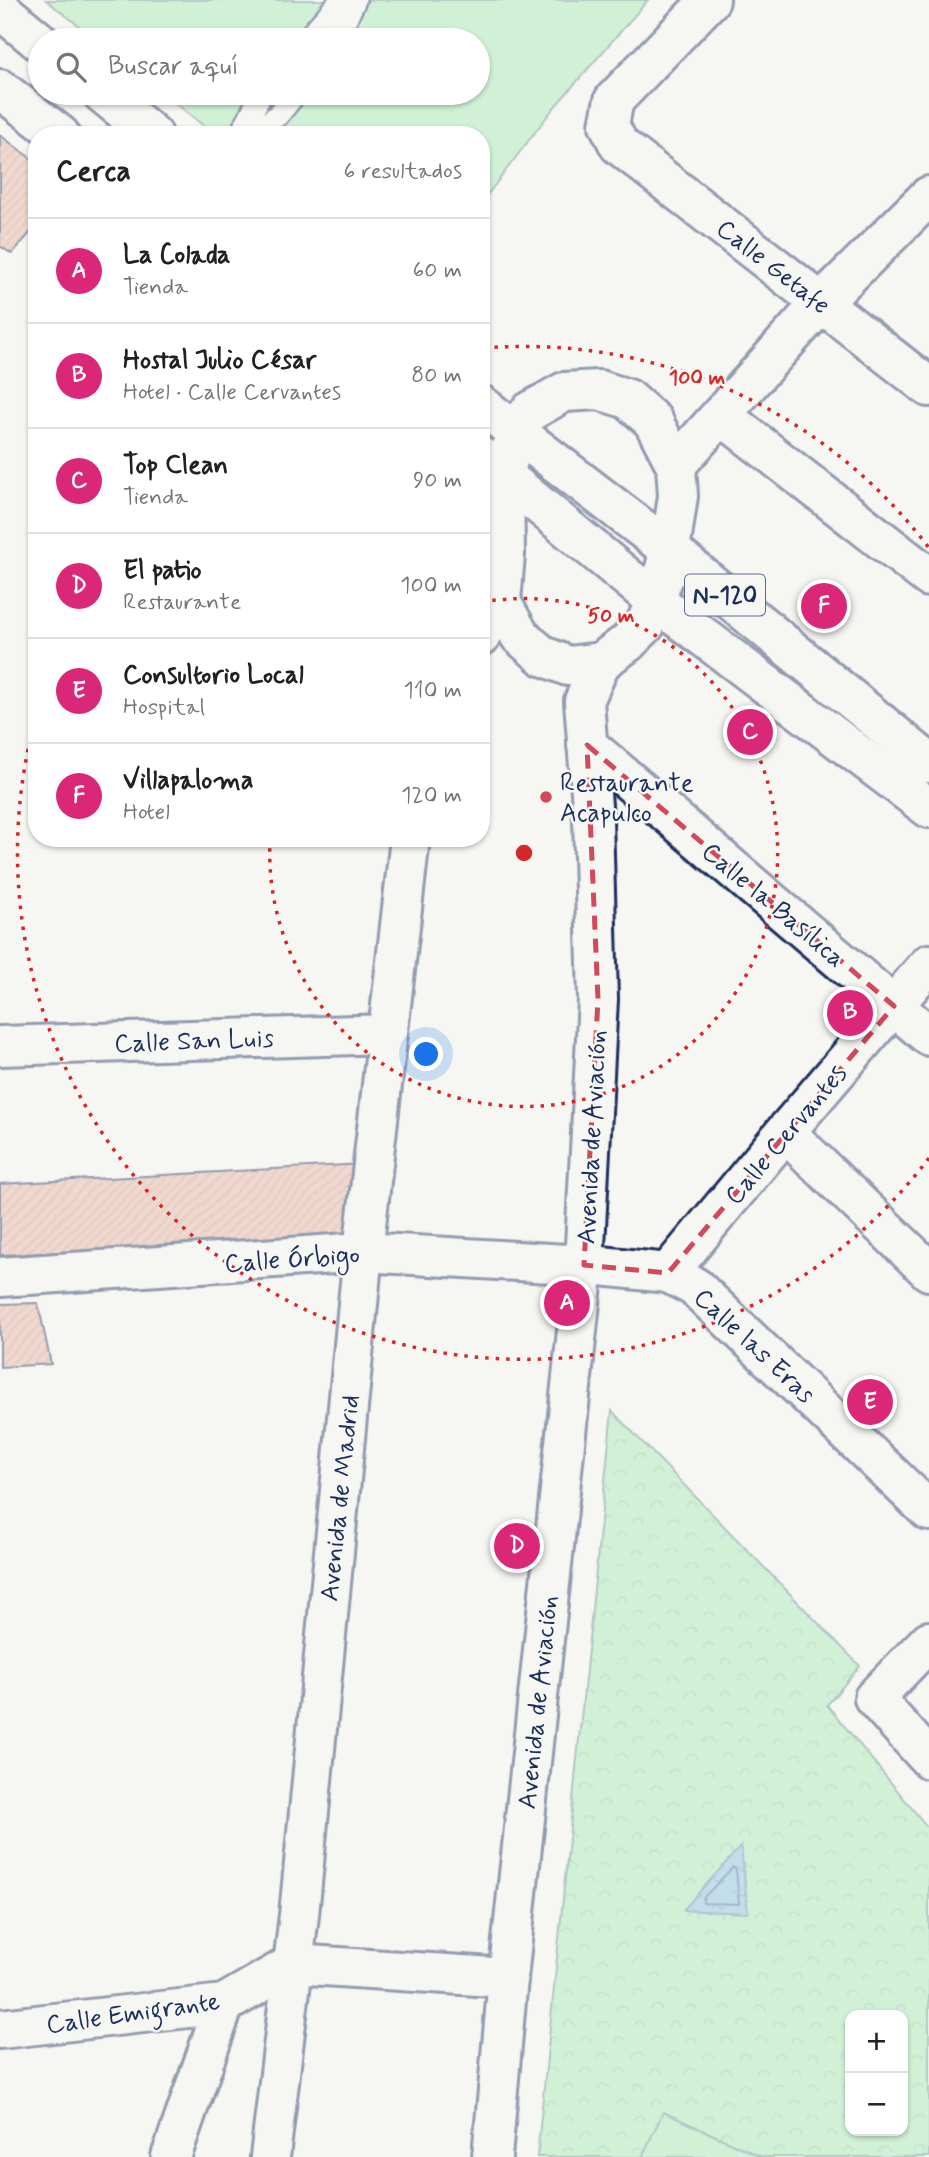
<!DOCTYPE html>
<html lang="es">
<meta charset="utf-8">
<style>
body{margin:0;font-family:Mynerve,sans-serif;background:#f2f2f2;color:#202124}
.controls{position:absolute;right:21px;bottom:21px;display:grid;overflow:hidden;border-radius:14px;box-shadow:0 2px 5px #0004}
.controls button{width:63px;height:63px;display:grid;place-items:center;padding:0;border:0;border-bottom:2px solid #e0e0e0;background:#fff;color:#202124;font:35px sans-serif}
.you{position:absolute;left:427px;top:1055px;width:24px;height:24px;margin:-18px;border:5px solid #fff;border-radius:50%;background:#1a73e8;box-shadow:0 0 0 10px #1a73e833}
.badge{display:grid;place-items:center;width:46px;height:46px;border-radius:50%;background:#db2777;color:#fff;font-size:23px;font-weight:700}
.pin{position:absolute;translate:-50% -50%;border:4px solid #fff;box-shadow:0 2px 7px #0006}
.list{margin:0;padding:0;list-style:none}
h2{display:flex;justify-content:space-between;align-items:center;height:91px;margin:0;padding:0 28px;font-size:30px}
h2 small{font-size:23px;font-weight:400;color:#757577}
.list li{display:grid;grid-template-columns:46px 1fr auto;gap:21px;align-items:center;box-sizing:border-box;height:105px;padding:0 28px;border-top:2px solid #e0e0e0}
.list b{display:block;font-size:26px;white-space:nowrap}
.list p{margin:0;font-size:23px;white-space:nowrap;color:#757577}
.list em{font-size:23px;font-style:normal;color:#757577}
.icon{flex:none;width:38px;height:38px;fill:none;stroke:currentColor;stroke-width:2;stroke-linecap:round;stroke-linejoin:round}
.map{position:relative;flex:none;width:929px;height:2157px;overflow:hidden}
.search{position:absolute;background:#fff;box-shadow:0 2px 5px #0004;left:28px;top:28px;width:462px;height:77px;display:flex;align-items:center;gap:18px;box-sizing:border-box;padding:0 24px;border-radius:38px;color:#757577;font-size:26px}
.panel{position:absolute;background:#fff;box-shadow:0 2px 5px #0004;left:28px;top:126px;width:462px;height:721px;border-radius:28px}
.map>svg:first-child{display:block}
.park{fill:url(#park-crowns);stroke:#608c8a;stroke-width:2;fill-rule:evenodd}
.garden{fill:#a4eab7;stroke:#608c8a;stroke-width:2}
.water{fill:url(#water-ripples);stroke:#5a87ae;stroke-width:2}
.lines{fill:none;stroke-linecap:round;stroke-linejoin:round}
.shore{stroke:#456994;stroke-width:2}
.building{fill:url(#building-hatch);stroke:#1b2f5e;stroke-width:2}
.service-casing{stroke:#1b2f5e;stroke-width:26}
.minor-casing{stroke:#1b2f5e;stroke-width:44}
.trunk-casing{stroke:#1b2f5e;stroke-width:44}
.service{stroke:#f6f6f2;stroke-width:21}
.minor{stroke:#f6f6f2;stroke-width:38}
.trunk{stroke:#f6f6f2;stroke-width:38}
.marked{fill:none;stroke:#d1495b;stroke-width:5;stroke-dasharray:14 9;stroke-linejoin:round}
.ring{fill:none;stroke:#d62828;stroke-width:3.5;stroke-dasharray:3.5 7}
.poi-dot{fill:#d1495b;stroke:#f6f6f2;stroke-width:2.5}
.labels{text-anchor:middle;stroke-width:5;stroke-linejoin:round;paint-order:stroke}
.shield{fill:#f6f6f2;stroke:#5d6b8a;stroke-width:2}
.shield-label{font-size:24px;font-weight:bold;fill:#1b2f5e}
.street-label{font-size:26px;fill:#1b2f5e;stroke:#f6f6f2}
.poi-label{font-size:26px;fill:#1b2f5e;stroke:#f6f6f2;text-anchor:start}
.centre{fill:#d62828;stroke:#f6f6f2;stroke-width:3.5}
.ring-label{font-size:21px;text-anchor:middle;font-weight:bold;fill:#d62828;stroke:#f6f6f2;stroke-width:5;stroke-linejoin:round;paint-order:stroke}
</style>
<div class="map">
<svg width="929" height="2157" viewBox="0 0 929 2157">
<defs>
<pattern id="park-crowns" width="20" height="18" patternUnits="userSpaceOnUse" patternTransform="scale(1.75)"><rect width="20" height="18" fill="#a4eab7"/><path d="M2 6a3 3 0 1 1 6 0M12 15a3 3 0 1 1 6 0" fill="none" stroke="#8dc9a0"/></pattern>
<pattern id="water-ripples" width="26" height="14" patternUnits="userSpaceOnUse" patternTransform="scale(1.75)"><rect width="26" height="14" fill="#84c1e4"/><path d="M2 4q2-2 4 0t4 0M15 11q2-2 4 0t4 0" fill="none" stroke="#6b9dbc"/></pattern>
<pattern id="building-hatch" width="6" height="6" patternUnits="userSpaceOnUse" patternTransform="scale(1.75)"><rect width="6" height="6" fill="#ebb3a2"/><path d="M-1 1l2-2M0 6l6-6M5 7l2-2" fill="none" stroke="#c99a8e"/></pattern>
</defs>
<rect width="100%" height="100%" fill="#f6f6f2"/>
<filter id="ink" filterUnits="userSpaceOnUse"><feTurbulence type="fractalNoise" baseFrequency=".0143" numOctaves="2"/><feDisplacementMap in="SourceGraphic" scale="14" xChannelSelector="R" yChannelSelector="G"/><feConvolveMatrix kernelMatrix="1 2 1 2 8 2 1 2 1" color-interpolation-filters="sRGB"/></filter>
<g filter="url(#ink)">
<path class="park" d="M 612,1411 L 860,1666 L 827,1705 L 929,1829 L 929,2157 L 537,2157 ZM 850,2015 L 903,2015 L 903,2131 L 850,2131 Z"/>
<g class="garden">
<path d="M 46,0 L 648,0 L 552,110 L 481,203 L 481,135 L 215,135 L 163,93 L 478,93 L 478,40 L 97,40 Z"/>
<path d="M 663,2112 L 762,2157 L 642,2157 Z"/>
</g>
<path class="water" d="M 741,1846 L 748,1913 L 683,1910 Z"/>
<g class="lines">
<path class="shore" d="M 733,1867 L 736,1870 L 739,1904 L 703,1903 L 703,1898 Z"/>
</g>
<g class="building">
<path d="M 0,135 L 37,163 L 37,225 L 12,254 L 0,246 Z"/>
<path d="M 362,1164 L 354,1240 L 0,1255 L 0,1184 Z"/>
<path d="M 38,1303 L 51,1364 L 0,1367 L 0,1304 Z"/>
</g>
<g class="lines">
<g class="service-casing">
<g id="service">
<path d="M 306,40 L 341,0"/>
<path d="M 336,40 L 355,0"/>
<path d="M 240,135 L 262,93"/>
<path d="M 252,135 L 278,115 L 296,93"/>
</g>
</g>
<g class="minor-casing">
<g id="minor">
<path d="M 710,0 L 614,100 L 609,125 L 619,145 L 929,387"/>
<path d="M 721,415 L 929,577"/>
<path d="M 676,465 L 821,303 L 929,196"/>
<path d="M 481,636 L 501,602"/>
<path d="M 587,745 L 929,1036"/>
<path d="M 0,1046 L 388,1034"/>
<path d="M 785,1132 L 929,1271"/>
<path d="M 668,1273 L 785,1132 L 929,964"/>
<path d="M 0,1277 L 363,1252 L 601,1266 L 668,1273 L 695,1287 L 929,1511"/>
<path d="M 929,1641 L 874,1698 L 929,1759"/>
<path d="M 0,2029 L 224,2004 L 293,1964 L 508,1978"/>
<path d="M 171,2157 L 224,2004"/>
<path d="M 270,2157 L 299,1915 L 363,1252 L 410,838"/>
<path d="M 492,2157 L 508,1978 L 584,1265 L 598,999 L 593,819 L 584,701 L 601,662"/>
</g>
</g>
<g class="trunk-casing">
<g id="trunk">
<path d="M 0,9 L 40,42"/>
<path d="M 0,89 L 60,135"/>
<path d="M 102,93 L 153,135"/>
<path d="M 599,390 L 628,399 L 653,421 L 676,465 L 678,496 L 670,550 L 656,601 L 645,625 L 627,643 L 601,662 L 568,666 L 543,656 L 520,636 L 501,602 L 505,555 L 504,474 L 516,434 L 529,412 L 564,392 Z"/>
<path d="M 481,405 L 670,550 L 929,763"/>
<path d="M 481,457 L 656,601 L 929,808"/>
</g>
</g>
<use href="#service" class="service"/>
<use href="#minor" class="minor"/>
<use href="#trunk" class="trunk"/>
</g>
</g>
<path d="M0 0H929V2157H0ZM 587,745 L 894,1006 L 668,1273 L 584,1265 L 598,999 Z" fill="#f6f6f2" fill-opacity=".55" fill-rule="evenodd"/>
<path class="marked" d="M 587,745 L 894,1006 L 668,1273 L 584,1265 L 598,999 Z"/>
<g class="ring">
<path d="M482 602A254 254 0 1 1 270 840"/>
<path d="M929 1158A507 507 0 0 1 37 713M484 348A507 507 0 0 1 929 548"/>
</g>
<circle class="poi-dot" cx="546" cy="797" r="7"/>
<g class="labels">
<rect class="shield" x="685" y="574.5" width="80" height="41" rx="5"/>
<g class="shield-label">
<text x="725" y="603">N-120</text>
</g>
<g class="street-label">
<text transform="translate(774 266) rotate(38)" y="9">Calle Getafe</text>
<text transform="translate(774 904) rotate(40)" y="9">Calle la Basílica</text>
<text transform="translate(194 1040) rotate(-2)" y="9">Calle San Luis</text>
<text transform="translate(785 1134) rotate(-50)" y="9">Calle Cervantes</text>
<text transform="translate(591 1137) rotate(-87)" y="9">Avenida de Aviación</text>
<text transform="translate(292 1258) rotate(-4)" y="9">Calle Órbigo</text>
<text transform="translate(755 1345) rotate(43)" y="9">Calle las Eras</text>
<text transform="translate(339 1498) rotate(-84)" y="9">Avenida de Madrid</text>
<text transform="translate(537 1702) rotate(-84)" y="9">Avenida de Aviación</text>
<text transform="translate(133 2012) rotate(-8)" y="9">Calle Emigrante</text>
</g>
<g class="poi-label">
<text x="560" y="791">Restaurante<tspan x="560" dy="30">Acapulco</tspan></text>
</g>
</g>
<circle cx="524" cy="853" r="10" class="centre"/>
<g class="ring-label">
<text x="697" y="384">100 m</text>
<text x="611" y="622">50 m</text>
</g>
</svg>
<div class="controls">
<button>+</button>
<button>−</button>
</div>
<div class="you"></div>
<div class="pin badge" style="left:567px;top:1303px">A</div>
<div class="pin badge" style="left:850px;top:1013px">B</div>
<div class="pin badge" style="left:750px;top:732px">C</div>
<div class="pin badge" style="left:517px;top:1546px">D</div>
<div class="pin badge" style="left:870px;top:1402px">E</div>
<div class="pin badge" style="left:824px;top:606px">F</div>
<div class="search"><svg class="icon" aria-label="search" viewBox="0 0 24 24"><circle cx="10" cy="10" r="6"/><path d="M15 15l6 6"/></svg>Buscar aquí</div>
<section class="panel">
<h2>Cerca<small>6 resultados</small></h2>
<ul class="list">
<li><span class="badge">A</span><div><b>La Colada</b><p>Tienda</p></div><em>60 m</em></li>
<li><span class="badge">B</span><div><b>Hostal Julio César</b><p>Hotel · Calle Cervantes</p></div><em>80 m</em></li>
<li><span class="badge">C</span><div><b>Top Clean</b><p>Tienda</p></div><em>90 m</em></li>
<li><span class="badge">D</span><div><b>El patio</b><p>Restaurante</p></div><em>100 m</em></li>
<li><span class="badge">E</span><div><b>Consultorio Local</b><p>Hospital</p></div><em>110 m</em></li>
<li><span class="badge">F</span><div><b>Villapaloma</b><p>Hotel</p></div><em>120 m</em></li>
</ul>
</section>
</div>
